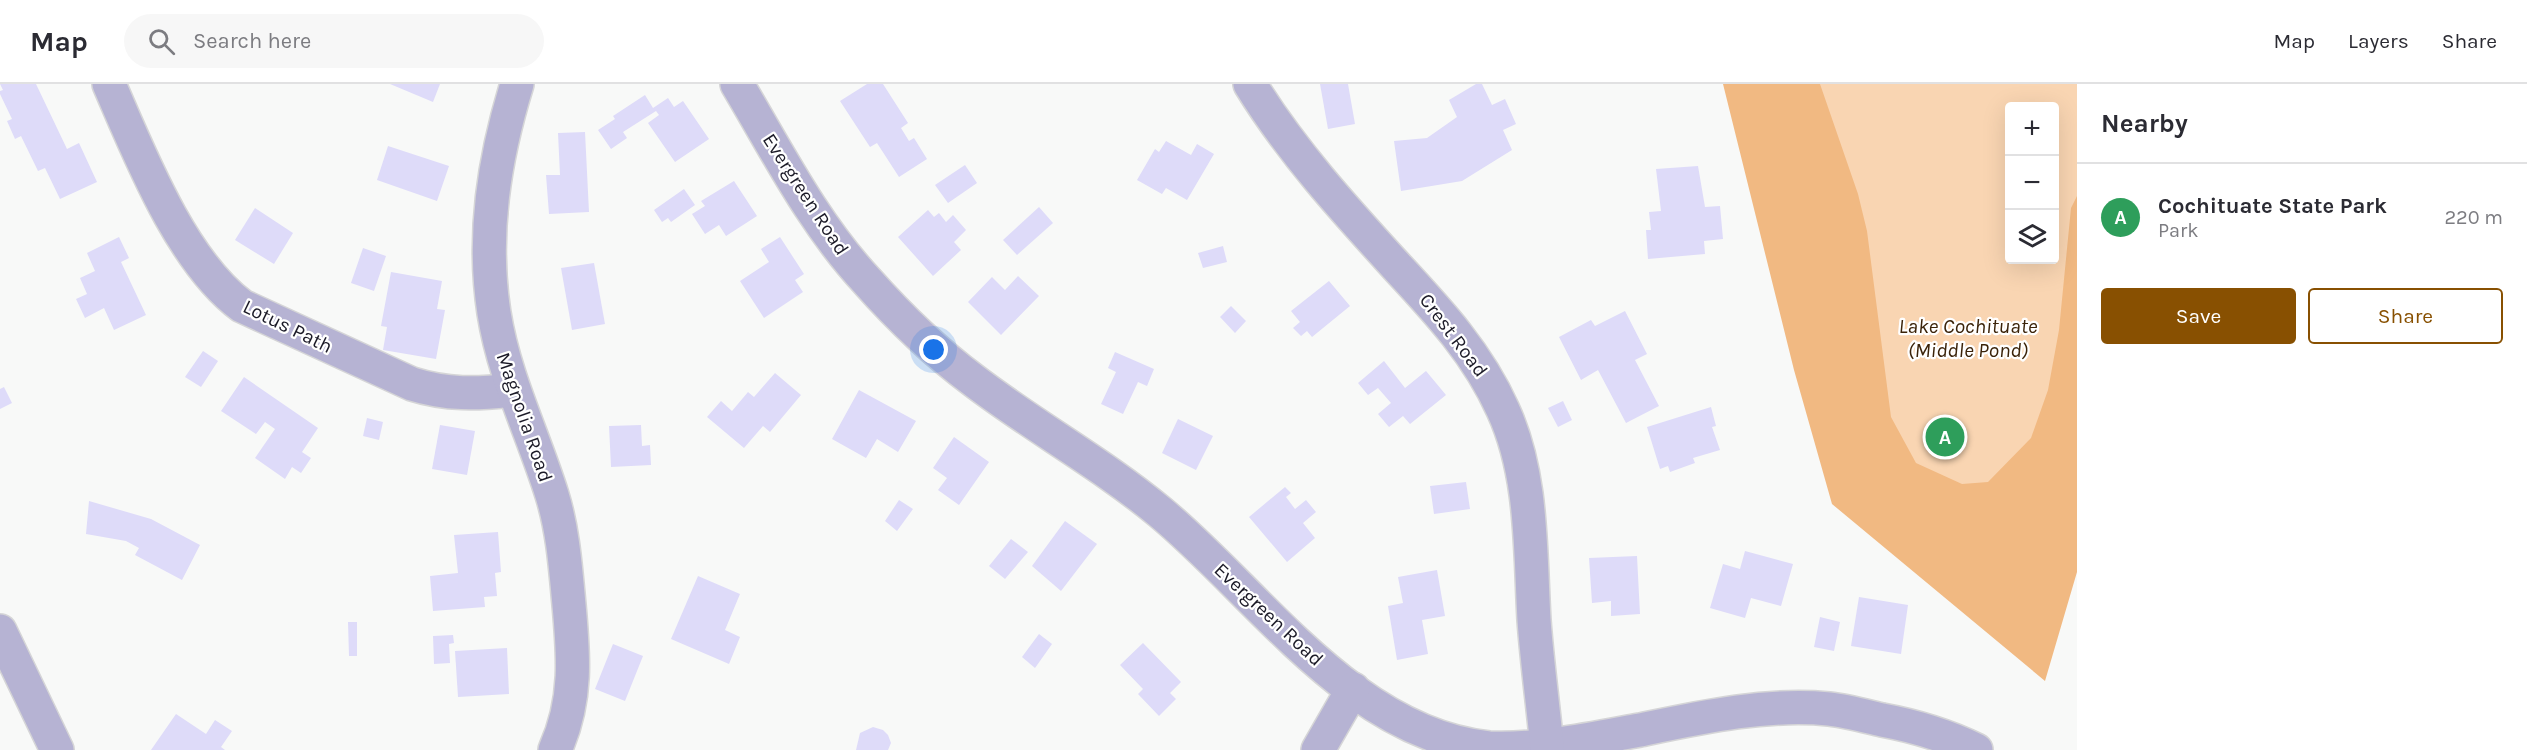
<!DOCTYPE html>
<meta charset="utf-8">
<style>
body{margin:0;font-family:Karla,sans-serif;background:#f7f7f7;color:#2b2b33}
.controls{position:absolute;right:18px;top:18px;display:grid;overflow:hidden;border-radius:6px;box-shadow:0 6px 24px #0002}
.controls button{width:54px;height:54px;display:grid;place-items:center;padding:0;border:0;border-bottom:2px solid #e1e1e2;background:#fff;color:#2b2b33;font:30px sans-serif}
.you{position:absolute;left:934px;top:266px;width:21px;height:21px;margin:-15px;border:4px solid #fff;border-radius:50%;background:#1a73e8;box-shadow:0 0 0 9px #1a73e833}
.badge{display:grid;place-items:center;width:39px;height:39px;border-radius:50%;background:#885001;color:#fff;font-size:20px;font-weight:700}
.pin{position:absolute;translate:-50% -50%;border:3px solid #fff;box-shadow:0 2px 6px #0006}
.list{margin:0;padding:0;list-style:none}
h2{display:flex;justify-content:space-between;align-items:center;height:78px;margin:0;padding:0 24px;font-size:26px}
h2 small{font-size:20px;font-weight:400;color:#7c7c81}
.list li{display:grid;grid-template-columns:39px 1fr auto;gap:18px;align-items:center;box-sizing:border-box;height:108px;padding:0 24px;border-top:2px solid #e1e1e2}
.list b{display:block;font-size:22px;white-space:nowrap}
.list p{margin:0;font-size:20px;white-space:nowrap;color:#7c7c81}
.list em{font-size:20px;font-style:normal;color:#7c7c81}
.actions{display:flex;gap:12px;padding:18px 24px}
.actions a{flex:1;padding:14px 0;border:2px solid #885001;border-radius:6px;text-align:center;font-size:21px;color:#885001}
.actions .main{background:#885001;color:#fff}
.icon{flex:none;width:33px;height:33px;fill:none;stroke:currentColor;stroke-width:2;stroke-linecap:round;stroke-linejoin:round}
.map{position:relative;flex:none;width:2077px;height:666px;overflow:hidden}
header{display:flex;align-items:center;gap:36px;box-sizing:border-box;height:84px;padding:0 30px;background:#fff;border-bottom:2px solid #e1e1e2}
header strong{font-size:28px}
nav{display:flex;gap:33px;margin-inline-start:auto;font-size:21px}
.search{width:420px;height:54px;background:#f7f7f7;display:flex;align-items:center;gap:15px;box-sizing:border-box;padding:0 21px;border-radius:33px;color:#7c7c81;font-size:22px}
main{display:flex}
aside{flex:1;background:#fff}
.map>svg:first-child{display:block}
.green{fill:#f1b982;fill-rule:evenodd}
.water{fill:#f9d5b2;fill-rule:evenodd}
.building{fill:#dedbf9}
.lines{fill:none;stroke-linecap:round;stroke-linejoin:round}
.minor-casing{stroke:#d5d5d7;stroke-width:36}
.minor{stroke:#b6b3d3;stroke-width:33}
.labels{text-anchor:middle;stroke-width:4.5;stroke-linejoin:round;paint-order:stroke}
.street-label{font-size:20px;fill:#1b1a27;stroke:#fff}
.water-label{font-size:21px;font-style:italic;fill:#3b2309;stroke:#fff}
</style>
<header>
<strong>Map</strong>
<div class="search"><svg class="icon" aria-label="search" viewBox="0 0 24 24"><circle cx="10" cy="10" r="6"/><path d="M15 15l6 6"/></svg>Search here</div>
<nav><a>Map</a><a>Layers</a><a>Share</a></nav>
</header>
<main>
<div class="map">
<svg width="2077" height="666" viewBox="0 0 2077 666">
<rect width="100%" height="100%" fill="#f8f9f8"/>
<path class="green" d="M 1723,0 L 2077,0 L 2077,488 L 2045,597 L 1832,420 L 1794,286 ZM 2010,22 L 2054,22 L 2054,176 L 2010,176 Z"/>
<path class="water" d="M 1820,0 L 2077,0 L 2077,112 L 2071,124 L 2059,246 L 2048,306 L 2031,354 L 1988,398 L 1962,400 L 1916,379 L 1891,333 L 1867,147 L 1858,110 ZM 2010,22 L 2054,22 L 2054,176 L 2010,176 Z"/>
<g class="building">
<path d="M 0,0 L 36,0 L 67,65 L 79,59 L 97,98 L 60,115 L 45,84 L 38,87 L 21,52 L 15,55 L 7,37 L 12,35 L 0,10 L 0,7 L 3,6 Z"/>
<path d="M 390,0 L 440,0 L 433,18 Z"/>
<path d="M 867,0 L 883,0 L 908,39 L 901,44 L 909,57 L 914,54 L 927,75 L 899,93 L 877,59 L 870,63 L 840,17 Z"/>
<path d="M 1320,0 L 1348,0 L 1355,40 L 1328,45 Z"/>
<path d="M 1476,0 L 1482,0 L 1492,21 L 1505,15 L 1516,40 L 1503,46 L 1512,66 L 1462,97 L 1401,107 L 1394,57 L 1427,54 L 1457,33 L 1449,16 Z"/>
<path d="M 645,11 L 653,24 L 668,14 L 674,23 L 683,17 L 709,55 L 675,78 L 648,39 L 659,31 L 656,27 L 623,48 L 627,54 L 611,65 L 598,46 L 615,35 L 613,32 Z"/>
<path d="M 585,48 L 589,128 L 549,130 L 546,91 L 560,91 L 558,49 Z"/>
<path d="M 1166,57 L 1191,71 L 1197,60 L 1214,70 L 1187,116 L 1166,104 L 1162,110 L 1137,96 L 1155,65 L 1159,68 Z"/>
<path d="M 388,62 L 449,82 L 437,117 L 377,96 Z"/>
<path d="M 965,81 L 977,99 L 948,119 L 935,101 Z"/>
<path d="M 1698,82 L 1705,123 L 1720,122 L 1723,155 L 1704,157 L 1705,170 L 1648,175 L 1646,146 L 1651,146 L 1649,128 L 1661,127 L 1656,85 Z"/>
<path d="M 734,97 L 757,132 L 726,152 L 719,141 L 705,150 L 692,130 L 705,122 L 701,117 Z"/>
<path d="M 684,105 L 695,121 L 671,138 L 668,134 L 662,138 L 654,126 Z"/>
<path d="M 1039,123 L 1053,139 L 1017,171 L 1003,156 Z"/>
<path d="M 255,124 L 293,149 L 274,180 L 235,156 Z"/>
<path d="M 928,126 L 934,133 L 939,129 L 946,138 L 953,131 L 966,146 L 954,158 L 961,166 L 933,192 L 898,153 Z"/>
<path d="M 119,153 L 129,174 L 121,178 L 146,231 L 114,246 L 104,224 L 85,234 L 76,215 L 87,210 L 80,194 L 95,187 L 87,169 Z"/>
<path d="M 780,153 L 804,190 L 795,196 L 803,208 L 764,234 L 740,197 L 769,178 L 761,165 Z"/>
<path d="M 1223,162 L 1227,178 L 1203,184 L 1198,169 Z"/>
<path d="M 363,164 L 386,172 L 374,207 L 351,199 Z"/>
<path d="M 594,179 L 605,240 L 572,246 L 561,184 Z"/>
<path d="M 391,188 L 442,197 L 437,225 L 445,226 L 436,275 L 383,266 L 387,243 L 381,242 Z"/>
<path d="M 1018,192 L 1039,212 L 1001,251 L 968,218 L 992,193 L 1005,206 Z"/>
<path d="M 1329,197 L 1350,222 L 1312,253 L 1307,247 L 1301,252 L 1293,244 L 1300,238 L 1291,227 Z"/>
<path d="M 1231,222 L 1246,237 L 1235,249 L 1220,233 Z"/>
<path d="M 1625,227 L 1647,270 L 1635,276 L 1659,322 L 1626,339 L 1598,286 L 1581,296 L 1559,253 L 1591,236 L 1595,242 Z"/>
<path d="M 203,267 L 218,277 L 201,303 L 185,293 Z"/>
<path d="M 1115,268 L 1154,285 L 1147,302 L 1138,298 L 1123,330 L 1101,320 L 1116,288 L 1108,284 Z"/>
<path d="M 1384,277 L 1405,304 L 1426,287 L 1446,311 L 1410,340 L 1403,332 L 1389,343 L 1378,330 L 1391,319 L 1378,304 L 1368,311 L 1358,299 Z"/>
<path d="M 775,289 L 801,311 L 770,348 L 763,342 L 744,364 L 707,333 L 721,317 L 732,327 L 748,308 L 754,313 Z"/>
<path d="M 244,293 L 318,344 L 302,368 L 311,374 L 301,389 L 292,383 L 285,395 L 255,374 L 275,345 L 265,338 L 256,350 L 221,327 Z"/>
<path d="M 4,303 L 12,319 L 0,325 L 0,305 Z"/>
<path d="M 859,306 L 916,337 L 898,368 L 877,355 L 866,374 L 832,355 Z"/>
<path d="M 1563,317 L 1572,336 L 1558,343 L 1548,324 Z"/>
<path d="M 1711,323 L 1716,342 L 1712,343 L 1720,366 L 1693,374 L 1695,379 L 1670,388 L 1668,382 L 1660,385 L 1647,343 Z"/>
<path d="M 367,334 L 383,338 L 379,356 L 363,352 Z"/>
<path d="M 1178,335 L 1213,352 L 1196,386 L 1162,369 Z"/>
<path d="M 440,341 L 475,347 L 467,391 L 432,385 Z"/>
<path d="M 641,341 L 642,362 L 650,361 L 651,381 L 611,383 L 609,342 Z"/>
<path d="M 954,353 L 989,378 L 959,421 L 938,406 L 947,394 L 933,384 Z"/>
<path d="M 1466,398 L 1470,425 L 1434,430 L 1430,402 Z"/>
<path d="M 1285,403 L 1291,409 L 1286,413 L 1295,425 L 1306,416 L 1316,428 L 1303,439 L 1315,454 L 1287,478 L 1249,433 Z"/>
<path d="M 899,416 L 913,425 L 897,447 L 885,437 Z"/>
<path d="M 89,417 L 151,435 L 200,461 L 182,496 L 135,471 L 139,464 L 126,457 L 86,450 Z"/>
<path d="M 1065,437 L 1097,460 L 1061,507 L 1032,482 Z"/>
<path d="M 498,448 L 501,488 L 495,489 L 497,512 L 484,513 L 485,523 L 433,527 L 430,492 L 458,489 L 454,451 Z"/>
<path d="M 1011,455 L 1028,468 L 1005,495 L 989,482 Z"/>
<path d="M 1745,467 L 1793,480 L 1781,522 L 1751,514 L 1745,534 L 1710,524 L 1723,480 L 1740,485 Z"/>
<path d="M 1637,472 L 1640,530 L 1611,532 L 1611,517 L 1592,519 L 1589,474 Z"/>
<path d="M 1437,486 L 1445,532 L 1422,536 L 1428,570 L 1397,576 L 1388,522 L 1403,519 L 1398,493 Z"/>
<path d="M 698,492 L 740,510 L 725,546 L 740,553 L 729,580 L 671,555 Z"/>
<path d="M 1859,513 L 1908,521 L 1901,570 L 1851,562 Z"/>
<path d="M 1820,533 L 1840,538 L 1834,567 L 1814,563 Z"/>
<path d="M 348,538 L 357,538 L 357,572 L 349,572 Z"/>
<path d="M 1039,550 L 1052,560 L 1035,584 L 1022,573 Z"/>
<path d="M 453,551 L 454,559 L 449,560 L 450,579 L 434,580 L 433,552 Z"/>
<path d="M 1143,559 L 1181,598 L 1170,609 L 1176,615 L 1159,632 L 1138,610 L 1143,605 L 1120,581 Z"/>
<path d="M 613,560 L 643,572 L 625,617 L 595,605 Z"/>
<path d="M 507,564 L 509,610 L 458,613 L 455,567 Z"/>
<path d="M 176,630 L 206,650 L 215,636 L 232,647 L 221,663 L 225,666 L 151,666 Z"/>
<path d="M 873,643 L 883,646 L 888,651 L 891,659 L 888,666 L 856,666 L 860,649 Z"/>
</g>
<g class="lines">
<g class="minor-casing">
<g id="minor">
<path d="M 109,0 C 139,69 181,177 242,222 L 412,300 C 447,311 477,310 513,306"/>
<path d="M 517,0 C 494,75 482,151 494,229 C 504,293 533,350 552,411 C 562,443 565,477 568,510 C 573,565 579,613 555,666"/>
<path d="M 737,0 C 777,67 813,139 867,197 C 899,233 934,267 973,296 C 1033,342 1101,379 1160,428 C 1258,509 1352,650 1489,664 C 1540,666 1591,655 1640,646 C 1702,633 1766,619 1829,625 C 1847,627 1865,632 1882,636 C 1915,642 1945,651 1976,666"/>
<path d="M 1250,0 C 1291,67 1345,126 1398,184 C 1439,228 1478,270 1503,326 C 1533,391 1530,466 1534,536 C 1537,578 1543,621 1547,663"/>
<path d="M 0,547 L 57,666"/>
<path d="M 1318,666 L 1353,605"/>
</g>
</g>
<use href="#minor" class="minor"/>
</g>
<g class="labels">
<g class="street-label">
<text transform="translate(806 110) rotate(57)" y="7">Evergreen Road</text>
<text transform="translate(288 242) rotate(26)" y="7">Lotus Path</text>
<text transform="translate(1454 251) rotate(53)" y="7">Crest Road</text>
<text transform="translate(525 333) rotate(71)" y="7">Magnolia Road</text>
<text transform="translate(1269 530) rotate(43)" y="7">Evergreen Road</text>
</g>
<g class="water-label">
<text x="1968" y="249">Lake Cochituate<tspan x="1968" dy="24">(Middle Pond)</tspan></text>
</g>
</g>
</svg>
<div class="controls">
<button>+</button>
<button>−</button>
<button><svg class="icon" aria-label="layers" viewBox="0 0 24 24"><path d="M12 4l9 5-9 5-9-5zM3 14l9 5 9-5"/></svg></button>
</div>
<div class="you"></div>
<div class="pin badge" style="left:1945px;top:353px;background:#2e9e5b">A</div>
</div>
<aside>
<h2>Nearby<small></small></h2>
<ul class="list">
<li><span class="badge" style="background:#2e9e5b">A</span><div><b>Cochituate State Park</b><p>Park</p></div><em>220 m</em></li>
</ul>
<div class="actions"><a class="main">Save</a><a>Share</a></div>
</aside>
</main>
